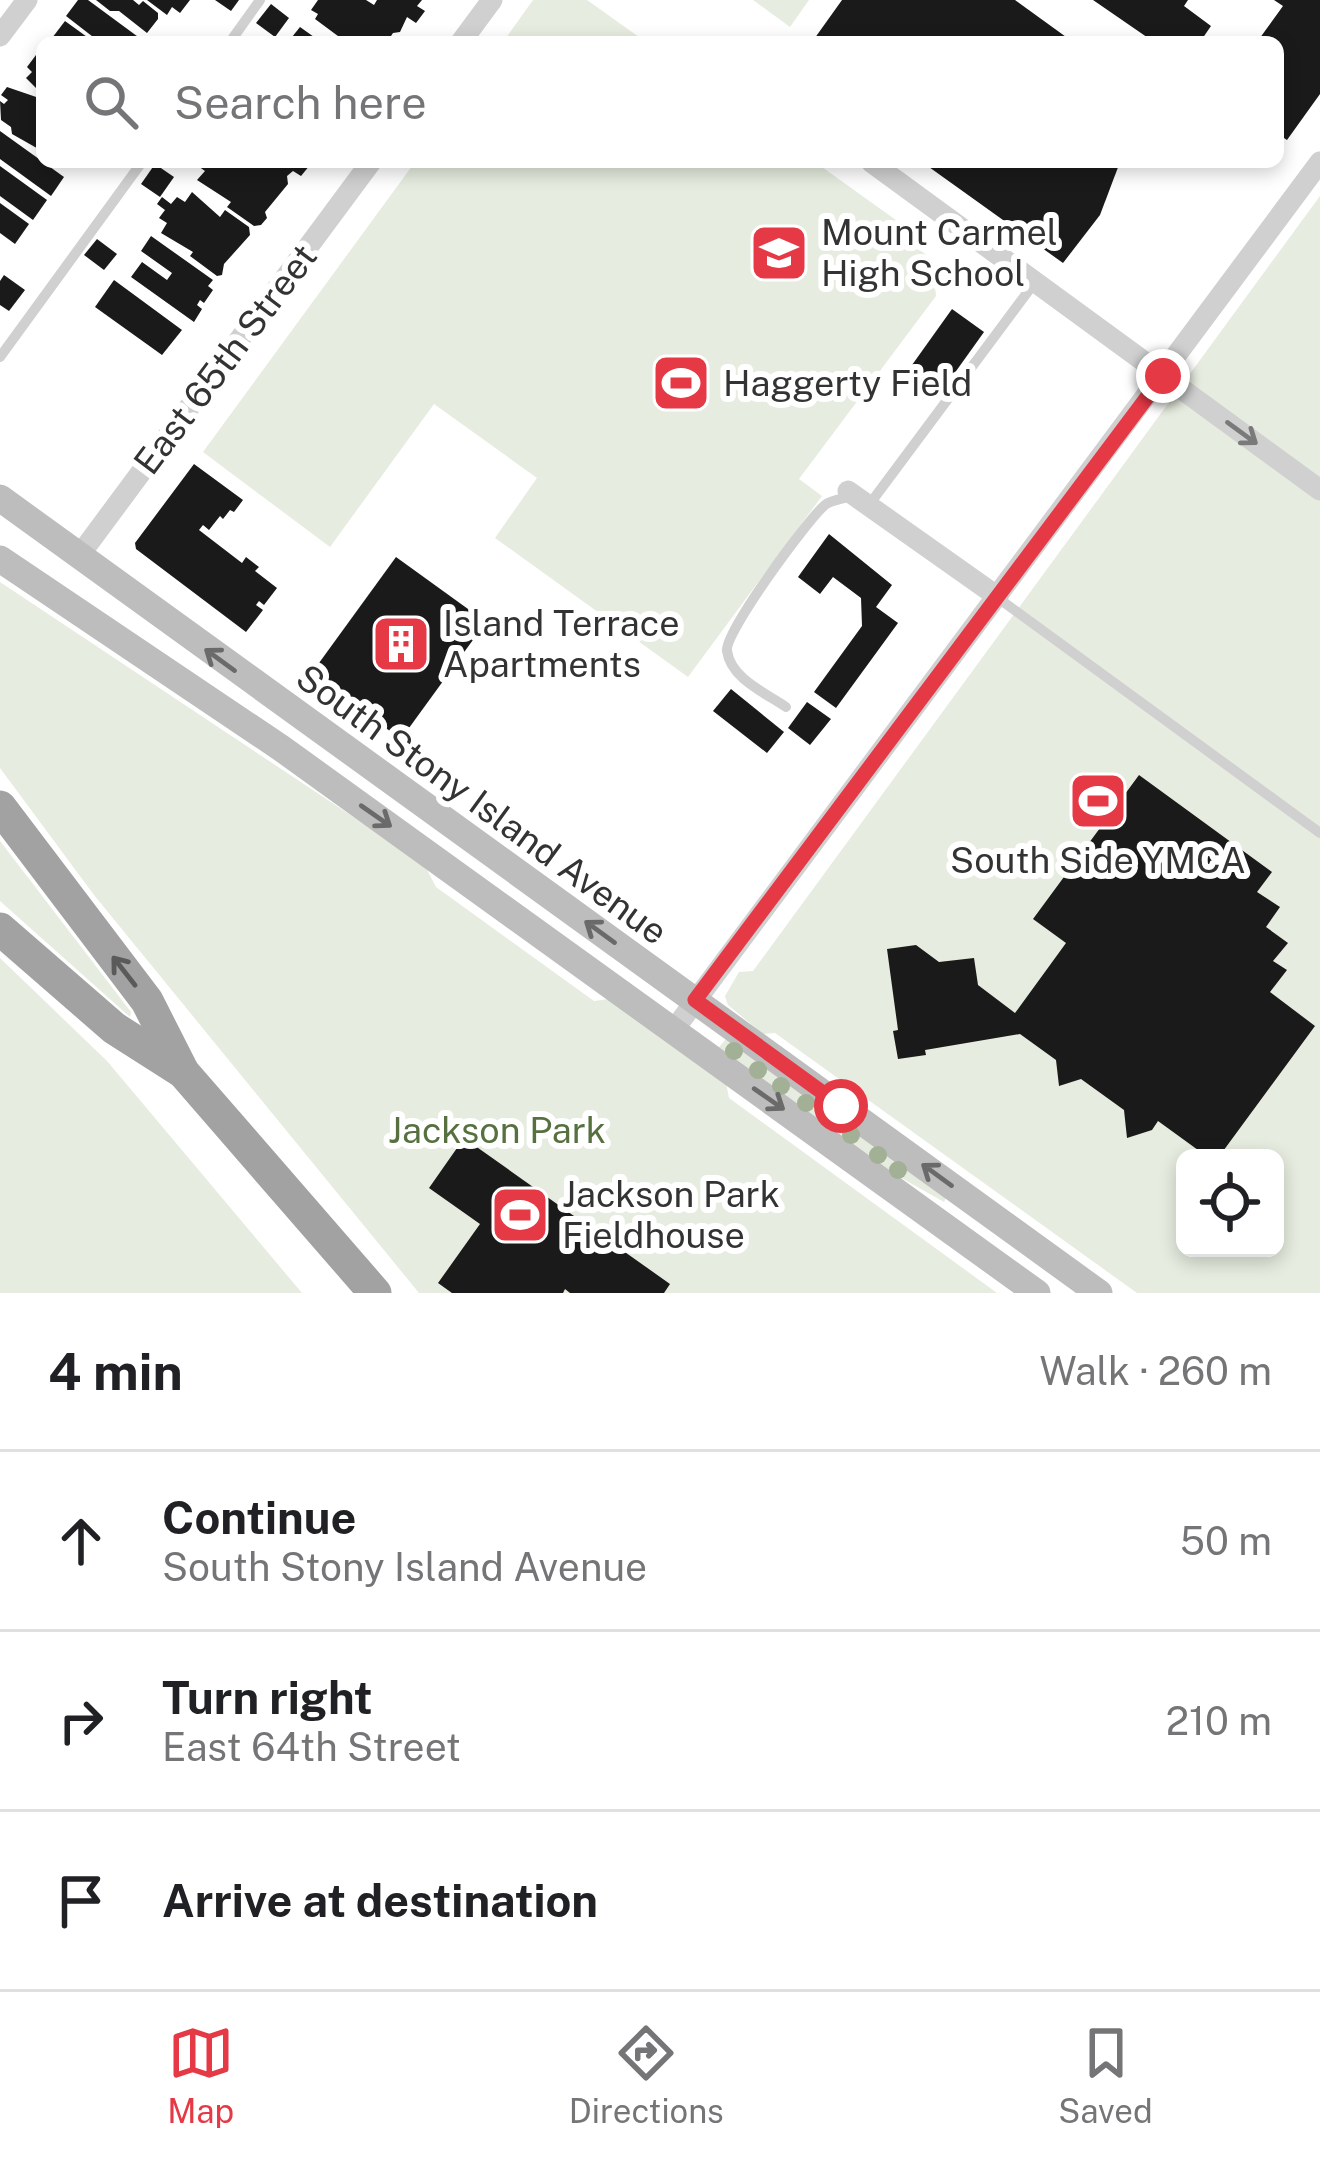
<!DOCTYPE html>
<meta charset="utf-8">
<style>
body{margin:0;font-family:"Public Sans",sans-serif;background:#f2f2f2;color:#202124}
.controls{position:absolute;right:36px;bottom:36px;display:grid;overflow:hidden;border-radius:18px;box-shadow:0 6px 18px #0003}
.controls button{width:108px;height:108px;display:grid;place-items:center;padding:0;border:0;border-bottom:3px solid #e0e0e0;background:#fff;color:#202124;font:60px sans-serif}
.stop{position:absolute;width:36px;height:36px;margin:-27px;border:9px solid #e63946;border-radius:50%;background:#fff}
.stop.end{background:#e63946;border-color:#fff;box-shadow:0 3px 12px #0008}
.list{margin:0;padding:0;list-style:none}
h2{display:flex;justify-content:space-between;align-items:center;height:156px;margin:0;padding:0 48px;font-size:51px}
h2 small{font-size:39px;font-weight:400;color:#757577}
.list li{display:grid;grid-template-columns:78px 1fr auto;gap:36px;align-items:center;box-sizing:border-box;height:180px;padding:0 48px;border-top:3px solid #e0e0e0}
.list b{display:block;font-size:45px;white-space:nowrap}
.list p{margin:0;font-size:39px;white-space:nowrap;color:#757577}
.list em{font-size:39px;font-style:normal;color:#757577}
.icon{flex:none;width:66px;height:66px;fill:none;stroke:currentColor;stroke-width:2;stroke-linecap:round;stroke-linejoin:round}
.map{position:relative;flex:none;width:1320px;height:1293px;overflow:hidden}
.search{position:absolute;background:#fff;box-shadow:0 6px 18px #0003;left:36px;right:36px;top:36px;height:132px;display:flex;align-items:center;gap:30px;box-sizing:border-box;padding:0 42px;border-radius:18px;color:#757577;font-size:45px}
.sheet{height:696px;background:#fff}
nav{display:flex;justify-content:space-around;align-items:center;box-sizing:border-box;height:168px;border-top:3px solid #e0e0e0;background:#fff;font-size:33px;color:#757577}
nav a{display:grid;justify-items:center;gap:6px}
nav .on{color:#e63946}
.map>svg:first-child{display:block}
.green{fill:#e6ecdf;fill-rule:evenodd}
.building{fill:#1a1a1a}
.lines{fill:none;stroke-linecap:round;stroke-linejoin:round}
.service{stroke:#d0d0d0;stroke-width:10}
.minor{stroke:#d0d0d0;stroke-width:21}
.secondary{stroke:#bdbdbd;stroke-width:27}
.trunk{stroke:#a2a2a2;stroke-width:33}
.tree{fill:#a2b095}
.oneway{stroke:#7a7a7a}
.oneway2{stroke:#6a6a6a}
.oneway3{stroke:#5a5a5a}
.route{stroke:#e63946;stroke-width:15}
.labels{text-anchor:middle;stroke-width:12;stroke-linejoin:round;paint-order:stroke}
.poi-label{font-size:36px;fill:#333;stroke:#fff;text-anchor:start}
.street-label{font-size:36px;fill:#333;stroke:#fff}
.park-label{font-size:36px;fill:#56703f;stroke:#fff}
</style>
<div class="map">
<svg width="1320" height="1293" viewBox="0 0 1320 1293">
<rect width="100%" height="100%" fill="#fff"/>
<g class="green">
<path d="M 533,0 L 587,0 L 646,42 L 503,42 Z"/>
<path d="M 753,0 L 809,0 L 790,27 Z"/>
<path d="M 415,162 L 815,162 L 900,223 L 895,232 L 932,259 L 936,296 L 799,479 L 822,496 L 688,677 L 495,538 L 537,478 L 434,404 L 330,547 L 203,452 Z"/>
<path d="M 1320,196 L 1320,1293 L 1137,1293 L 775,1033 L 763,1034 L 728,1005 L 725,996 L 739,972 L 753,971 ZM 1185,1158 L 1275,1158 L 1275,1248 L 1185,1248 Z"/>
<path d="M 0,582 L 424,864 L 436,887 L 594,1001 L 609,999 L 726,1083 L 729,1098 L 997,1293 L 419,1293 L 94,895 L 0,768 Z"/>
<path d="M 0,841 L 131,1012 L 130,1017 L 0,901 Z"/>
<path d="M 0,958 L 107,1061 L 302,1293 L 0,1293 Z"/>
<path d="M 726,1039 L 946,1198 L 944,1202 L 898,1176 L 719,1047 Z"/>
</g>
<g class="building">
<path d="M 78,0 L 88,0 L 145,42 L 97,40 L 66,16 Z"/>
<path d="M 96,0 L 133,0 L 139,5 L 143,1 L 158,13 L 158,19 L 147,33 L 119,11 L 110,11 Z"/>
<path d="M 147,0 L 190,0 L 180,13 L 172,7 L 167,15 Z"/>
<path d="M 215,0 L 239,0 L 231,11 Z"/>
<path d="M 318,0 L 366,0 L 374,5 L 377,0 L 422,0 L 417,6 L 425,11 L 416,23 L 407,17 L 400,32 L 393,33 L 387,42 L 346,42 L 315,19 L 318,14 L 311,10 Z"/>
<path d="M 842,0 L 1015,0 L 1073,42 L 812,42 Z"/>
<path d="M 1093,0 L 1188,0 L 1184,6 L 1211,26 L 1200,42 L 1154,42 Z"/>
<path d="M 1274,0 L 1320,0 L 1320,94 L 1287,140 L 1278,134 L 1278,42 L 1257,42 L 1283,6 Z"/>
<path d="M 271,4 L 289,18 L 275,37 L 256,23 Z"/>
<path d="M 65,21 L 94,42 L 49,42 Z"/>
<path d="M 300,27 L 321,42 L 288,42 Z"/>
<path d="M 36,55 L 42,60 L 42,94 L 26,78 L 32,72 L 27,67 Z"/>
<path d="M 7,87 L 42,99 L 42,151 L 12,134 L 11,127 L 1,120 L 0,101 L 4,104 L 8,100 L 1,95 Z"/>
<path d="M 0,131 L 64,177 L 51,196 L 0,159 Z"/>
<path d="M 201,162 L 253,162 L 258,166 L 261,162 L 307,162 L 310,165 L 301,176 L 293,171 L 287,176 L 288,184 L 265,212 L 267,218 L 261,225 L 254,226 L 227,207 L 231,202 L 197,180 L 205,171 L 198,166 Z"/>
<path d="M 922,162 L 1120,162 L 1100,215 L 1063,263 Z"/>
<path d="M 155,164 L 174,177 L 160,197 L 141,184 Z"/>
<path d="M 0,166 L 47,200 L 33,220 L 0,196 Z"/>
<path d="M 192,192 L 220,217 L 225,210 L 249,227 L 250,235 L 224,264 L 222,275 L 217,276 L 190,256 L 193,252 L 161,233 L 167,223 L 159,218 L 165,210 L 157,204 L 162,197 L 171,204 L 177,197 L 185,202 Z"/>
<path d="M 0,203 L 29,224 L 15,244 L 0,233 Z"/>
<path d="M 151,236 L 213,280 L 208,286 L 213,290 L 204,303 L 200,300 L 197,305 L 202,309 L 194,322 L 131,277 L 142,262 L 167,280 L 172,273 L 141,251 Z"/>
<path d="M 97,239 L 117,254 L 104,270 L 84,255 Z"/>
<path d="M 4,275 L 25,290 L 9,311 L 0,305 L 0,281 Z"/>
<path d="M 114,280 L 182,330 L 162,355 L 95,307 Z"/>
<path d="M 952,309 L 984,332 L 944,388 L 912,365 Z"/>
<path d="M 194,464 L 243,500 L 234,512 L 230,510 L 223,519 L 220,516 L 209,530 L 203,525 L 199,530 L 242,563 L 246,557 L 259,567 L 255,571 L 277,588 L 264,605 L 259,601 L 256,605 L 263,610 L 246,632 L 136,549 L 135,543 Z"/>
<path d="M 829,534 L 892,585 L 876,607 L 898,623 L 836,708 L 814,692 L 862,626 L 861,598 L 833,577 L 820,594 L 798,577 Z"/>
<path d="M 396,557 L 486,622 L 401,739 L 311,674 Z"/>
<path d="M 731,689 L 784,732 L 767,753 L 713,711 Z"/>
<path d="M 807,702 L 831,719 L 810,745 L 788,728 Z"/>
<path d="M 1139,775 L 1272,872 L 1257,892 L 1280,907 L 1266,927 L 1288,943 L 1273,961 L 1287,970 L 1270,992 L 1315,1026 L 1218,1158 L 1209,1158 L 1158,1121 L 1152,1130 L 1127,1138 L 1124,1110 L 1081,1079 L 1059,1086 L 1056,1060 L 1020,1034 L 925,1050 L 926,1055 L 898,1059 L 893,1031 L 898,1030 L 887,949 L 916,945 L 939,962 L 974,958 L 978,985 L 1015,1013 L 1066,943 L 1033,919 Z"/>
<path d="M 464,1138 L 670,1284 L 664,1293 L 570,1293 L 565,1289 L 563,1293 L 452,1293 L 438,1283 L 480,1224 L 429,1188 Z"/>
</g>
<g class="lines">
<g class="service">
<path d="M 230,42 L 260,0"/>
<path d="M 0,357 L 142,162"/>
<path d="M 869,505 L 1035,282"/>
<path d="M 998,598 L 1320,833"/>
<path d="M 786,707 C 766,693 731,679 727,651 C 724,633 808,519 825,505 C 831,500 843,499 851,496"/>
</g>
<g class="minor">
<path d="M 0,36 L 27,0"/>
<path d="M 461,42 L 492,0"/>
<path d="M 871,162 L 1320,490"/>
<path d="M 848,491 L 998,597"/>
<path d="M 79,556 L 371,162"/>
<path d="M 673,1031 L 1320,162"/>
</g>
<g class="secondary">
<path d="M 0,498 L 1099,1293"/>
<path d="M 0,559 L 281,748 L 1037,1293"/>
</g>
<g class="trunk">
<path d="M 0,807 L 147,1001 L 183,1072 L 375,1293"/>
<path d="M 0,929 L 114,1028 L 183,1072"/>
</g>
</g>
<g class="tree">
<circle cx="734" cy="1051" r="9"/>
<circle cx="758" cy="1070" r="9"/>
<circle cx="781" cy="1086" r="9"/>
<circle cx="806" cy="1103" r="9"/>
<circle cx="827" cy="1118" r="9"/>
<circle cx="851" cy="1135" r="9"/>
<circle cx="878" cy="1155" r="9"/>
<circle cx="898" cy="1170" r="9"/>
</g>
<defs><path id="oneway-shaft" d="M-6 0H5M1.5-3L5.5 0L1.5 3" fill="none" stroke-width="1.6" stroke-linecap="round" stroke-linejoin="round" transform="scale(3)"/></defs>
<use class="oneway" href="#oneway-shaft" transform="translate(1242 433) rotate(36)"/>
<g class="oneway2">
<use href="#oneway-shaft" transform="translate(220 660) rotate(-144)"/>
<use href="#oneway-shaft" transform="translate(376 816) rotate(35)"/>
<use href="#oneway-shaft" transform="translate(600 932) rotate(-144)"/>
<use href="#oneway-shaft" transform="translate(769 1099) rotate(35)"/>
<use href="#oneway-shaft" transform="translate(937 1175) rotate(-144)"/>
</g>
<use class="oneway3" href="#oneway-shaft" transform="translate(124 971) rotate(-128)"/>
<g class="lines">
<path class="route" d="M 841,1106 L 695,1000 L 1163,376"/>
</g>
<defs>
<g id="school-square" transform="scale(3)"><rect x="-9" y="-9" width="18" height="18" rx="4" fill="#e63946" stroke="#fff"/><path d="M0-5L7-2L0 1L-7-2ZM-4 1L0 2.5L4 1V4Q0 6-4 4Z" fill="#fff"/></g>
<g id="stadium-square" transform="scale(3)"><rect x="-9" y="-9" width="18" height="18" rx="4" fill="#e63946" stroke="#fff"/><path d="M0-5a6.5 5 0 1 0 0 10a6.5 5 0 1 0 0-10ZM-3.5-1.8h7v3.6h-7Z" fill="#fff"/></g>
<g id="building-square" transform="scale(3)"><rect x="-9" y="-9" width="18" height="18" rx="4" fill="#e63946" stroke="#fff"/><path d="M-4-6H4V6H1V3H-1V6H-4ZM-2.5-4.3h1.7v1.8h-1.7ZM.8-4.3h1.7v1.8H.8ZM-2.5-1h1.7V.8h-1.7ZM.8-1h1.7V.8H.8Z" fill="#fff"/></g>
</defs>
<g fill-rule="evenodd">
<use href="#school-square" x="779" y="253"/>
<use href="#stadium-square" x="681" y="383"/>
<use href="#building-square" x="401" y="644"/>
<use href="#stadium-square" x="1098" y="801"/>
<use href="#stadium-square" x="520" y="1215"/>
</g>
<g class="labels">
<g class="poi-label">
<text x="821" y="245">Mount Carmel<tspan x="821" dy="41">High School</tspan></text>
<text x="723" y="396">Haggerty Field</text>
<text x="443" y="636">Island Terrace<tspan x="443" dy="41">Apartments</tspan></text>
<text x="1098" y="873" text-anchor="middle">South Side YMCA</text>
<text x="562" y="1207">Jackson Park<tspan x="562" dy="41">Fieldhouse</tspan></text>
</g>
<g class="street-label">
<text transform="translate(225 359) rotate(-53)" y="13">East 65th Street</text>
<text transform="translate(482 804) rotate(36)" y="13">South Stony Island Avenue</text>
</g>
<g class="park-label">
<text x="497" y="1143">Jackson Park</text>
</g>
</g>
</svg>
<div class="controls">
<button><svg class="icon" aria-label="locate" viewBox="0 0 24 24"><circle cx="12" cy="12" r="6"/><path d="M12 2v4M12 18v4M2 12h4M18 12h4"/></svg></button>
</div>
<div class="stop" style="left:841px;top:1106px"></div>
<div class="stop end" style="left:1163px;top:376px"></div>
<div class="search"><svg class="icon" aria-label="search" viewBox="0 0 24 24"><circle cx="10" cy="10" r="6"/><path d="M15 15l6 6"/></svg>Search here</div>
</div>
<section class="sheet">
<h2>4 min<small>Walk · 260 m</small></h2>
<ul class="list">
<li><svg class="icon" aria-label="ahead" viewBox="0 0 24 24"><path d="M12 20V5M6 11l6-6 6 6"/></svg><div><b>Continue</b><p>South Stony Island Avenue</p></div><em>50 m</em></li>
<li><svg class="icon" aria-label="right" viewBox="0 0 24 24"><path d="M7 20v-9h11M14 6l5 5-5 5"/></svg><div><b>Turn right</b><p>East 64th Street</p></div><em>210 m</em></li>
<li><svg class="icon" aria-label="arrive" viewBox="0 0 24 24"><path d="M6 21V4h12l-3 4 3 4H6"/></svg><div><b>Arrive at destination</b></div></li>
</ul>
</section>
<nav>
<a class="on"><svg class="icon" aria-label="map" viewBox="0 0 24 24"><path d="M3 6l6-2 6 2 6-2v14l-6 2-6-2-6 2zM9 4v14M15 6v14"/></svg>Map</a>
<a><svg class="icon" aria-label="directions" viewBox="0 0 24 24"><path d="M12 3l9 9-9 9-9-9zM9 14v-3h6M13 9l2 2-2 2"/></svg>Directions</a>
<a><svg class="icon" aria-label="saved" viewBox="0 0 24 24"><path d="M7 4h10v16l-5-4-5 4z"/></svg>Saved</a>
</nav>
